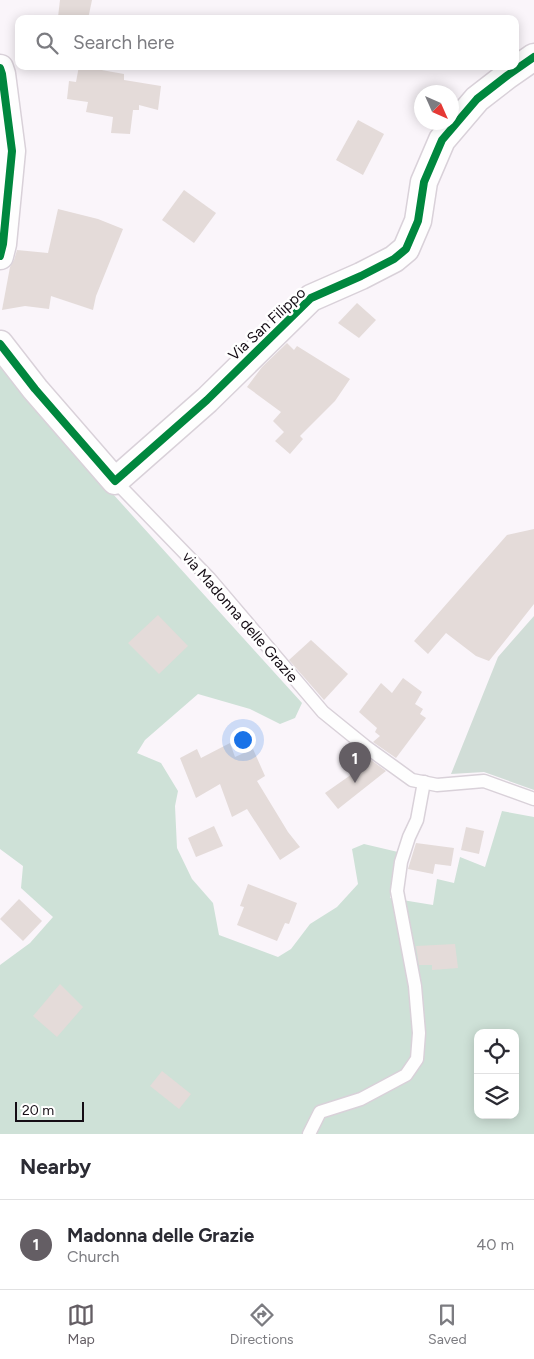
<!DOCTYPE html>
<style>
body{margin:0;font-family:Figtree,sans-serif;background:#f2f2f3;color:#2b2b33}
.controls{position:absolute;right:15px;bottom:15px;display:grid;overflow:hidden;border-radius:10px;box-shadow:0 2px 12px #0003}
.controls button{width:45px;height:45px;display:grid;place-items:center;padding:0;border:0;border-bottom:1px solid #e1e1e2;background:#fff;color:#2b2b33;font:25px sans-serif}
.compass{position:absolute;left:414px;top:85px;width:45px;height:45px;border-radius:50%;background:#fff;box-shadow:0 2px 12px #0003;rotate:135deg}
.scale{position:absolute;left:15px;bottom:12px;width:69px;box-sizing:border-box;padding-left:5px;border:2px solid #140c14;border-top:0;font-size:14px;line-height:18px;white-space:nowrap;color:#140c14;-webkit-text-stroke:4px #fff;paint-order:stroke}
.you{position:absolute;left:242px;top:739px;width:18px;height:18px;margin:-12px;border:4px solid #fff;border-radius:50%;background:#1a73e8;box-shadow:0 0 0 8px #1a73e833}
.badge{display:grid;place-items:center;width:32px;height:32px;border-radius:50%;background:#645e64;color:#fff;font-size:16px;font-weight:700}
.pin{position:absolute;translate:-50% -41px;filter:drop-shadow(0 1px 2px #0008)}
.pin::after{content:'';position:absolute;top:26px;width:18px;height:15px;background:inherit;clip-path:polygon(0 0,100% 0,50% 100%)}
.list{margin:0;padding:0;list-style:none}
h2{display:flex;justify-content:space-between;align-items:center;height:65px;margin:0;padding:0 20px;font-size:21px}
h2 small{font-size:16px;font-weight:400;color:#7c7c81}
.list li{display:grid;grid-template-columns:32px 1fr auto;gap:15px;align-items:center;box-sizing:border-box;height:90px;padding:0 20px;border-top:1px solid #e1e1e2}
.list b{display:block;font-size:19px;white-space:nowrap}
.list p{margin:0;font-size:16px;white-space:nowrap;color:#7c7c81}
.list em{font-size:16px;font-style:normal;color:#7c7c81}
.icon{flex:none;width:28px;height:28px;fill:none;stroke:currentColor;stroke-width:2;stroke-linecap:round;stroke-linejoin:round}
.map{position:relative;flex:none;width:534px;height:1134px;overflow:hidden}
.search{position:absolute;background:#fff;box-shadow:0 2px 12px #0003;left:15px;right:15px;top:15px;height:55px;display:flex;align-items:center;gap:12px;box-sizing:border-box;padding:0 18px;border-radius:10px;color:#7c7c81;font-size:19px}
.sheet{height:155px;background:#fff}
nav{display:flex;justify-content:space-around;align-items:center;box-sizing:border-box;height:70px;border-top:1px solid #e1e1e2;background:#fff;font-size:14px;color:#7c7c81}
nav a{display:grid;justify-items:center;gap:2px}
nav .on{color:#645e64}
.map>svg:first-child{display:block}
.green{fill:#d1ddd7}
.forest{fill:#cee1d7;fill-rule:evenodd}
.building{fill:#e4dbd9}
.lines{fill:none;stroke-linecap:round;stroke-linejoin:round}
.lane-casing{stroke:#d9d1d9;stroke-width:15}
.street-casing{stroke:#d9d1d9;stroke-width:29}
.lane{stroke:#fefefe;stroke-width:12}
.street{stroke:#fefefe;stroke-width:26}
.cycleway-casing{stroke:#fff;stroke-width:11}
.cycleway{stroke:#00873e;stroke-width:8}
.labels{text-anchor:middle;stroke-width:5;stroke-linejoin:round;paint-order:stroke}
.street-label{font-size:15px;fill:#140c14;stroke:#fff}
</style>
<div class="map">
<svg width="534" height="1134" viewBox="0 0 534 1134">
<rect width="100%" height="100%" fill="#faf5fa"/>
<path class="green" d="M 534,616 L 534,790 L 484,772 L 451,774 L 498,657 Z"/>
<path class="forest" d="M 0,365 L 27,399 L 302,703 L 295,718 L 280,724 L 250,709 L 198,694 L 145,740 L 137,753 L 161,763 L 178,791 L 175,806 L 177,848 L 192,879 L 213,903 L 219,935 L 278,957 L 291,949 L 310,924 L 337,907 L 358,884 L 352,849 L 364,844 L 398,852 L 390,898 L 433,905 L 437,879 L 454,883 L 460,857 L 485,867 L 502,811 L 534,817 L 534,1134 L 0,1134 L 0,965 L 30,943 L 53,917 L 21,888 L 23,866 L 0,849 ZM 478,1033 L 515,1033 L 515,1115 L 478,1115 Z"/>
<g class="building">
<path d="M 60,0 L 92,0 L 88,19 L 58,17 Z"/>
<path d="M 79,66 L 124,74 L 124,80 L 161,86 L 158,110 L 139,105 L 139,110 L 133,110 L 130,134 L 111,133 L 113,117 L 86,112 L 88,102 L 67,99 L 69,81 L 76,82 Z"/>
<path d="M 358,120 L 384,134 L 363,175 L 336,160 Z"/>
<path d="M 184,190 L 216,213 L 194,243 L 162,220 Z"/>
<path d="M 58,209 L 98,219 L 123,229 L 96,296 L 93,310 L 51,296 L 49,309 L 25,306 L 2,310 L 10,267 L 14,260 L 17,250 L 48,253 Z"/>
<path d="M 357,303 L 376,320 L 359,338 L 338,323 Z"/>
<path d="M 287,343 L 294,350 L 297,346 L 350,379 L 335,401 L 300,436 L 303,439 L 290,454 L 275,441 L 284,432 L 273,421 L 281,412 L 247,387 L 262,367 Z"/>
<path d="M 534,529 L 534,604 L 489,661 L 476,656 L 446,633 L 428,654 L 414,641 L 507,535 Z"/>
<path d="M 158,615 L 188,646 L 159,674 L 128,643 Z"/>
<path d="M 311,640 L 348,674 L 324,700 L 289,660 Z"/>
<path d="M 403,678 L 422,692 L 415,704 L 423,709 L 420,714 L 426,718 L 396,758 L 373,742 L 380,736 L 375,732 L 377,728 L 359,712 L 381,683 L 392,693 Z"/>
<path d="M 230,743 L 235,757 L 253,749 L 265,776 L 257,781 L 288,832 L 300,847 L 280,860 L 247,809 L 232,817 L 220,784 L 196,798 L 180,758 L 197,749 L 201,758 Z"/>
<path d="M 360,752 L 386,771 L 338,809 L 325,793 L 355,772 L 347,762 Z"/>
<path d="M 214,826 L 223,846 L 196,857 L 188,838 Z"/>
<path d="M 466,827 L 484,831 L 479,854 L 461,850 Z"/>
<path d="M 416,843 L 454,848 L 451,866 L 435,864 L 433,874 L 408,869 Z"/>
<path d="M 248,884 L 297,903 L 289,924 L 285,923 L 277,941 L 237,925 L 244,907 L 240,906 Z"/>
<path d="M 19,899 L 42,921 L 23,941 L 0,919 Z"/>
<path d="M 455,944 L 458,968 L 432,970 L 432,965 L 419,965 L 416,946 Z"/>
<path d="M 60,984 L 83,1007 L 57,1037 L 33,1016 Z"/>
<path d="M 162,1071 L 191,1094 L 179,1109 L 150,1086 Z"/>
</g>
<g class="lines">
<g class="lane-casing">
<g id="lane">
<path d="M 115,481 L 210,579 L 323,712 L 365,746 L 412,780 L 437,785 L 484,781 L 534,799"/>
<path d="M 309,1134 L 320,1112 L 361,1099 L 406,1075 L 417,1059 L 419,1033 L 415,986 L 397,891 L 401,862 L 409,837 L 417,820 L 424,782"/>
</g>
</g>
<g class="street-casing">
<g id="street">
<path d="M 0,68 L 2,74 L 12,151 L 3,244 L 0,256"/>
<path d="M 0,344 L 35,389 L 115,481 L 207,400 L 311,298 L 361,276 L 394,259 L 406,249 L 418,221 L 424,182 L 442,140 L 477,99 L 508,75 L 534,57"/>
</g>
</g>
<use href="#lane" class="lane"/>
<use href="#street" class="street"/>
<g class="cycleway-casing">
<g id="cycleway">
<path d="M 0,68 L 2,74 L 12,151 L 3,244 L 0,256"/>
<path d="M 0,344 L 35,389 L 115,481 L 207,400 L 311,298 L 361,276 L 394,259 L 406,249 L 418,221 L 424,182 L 442,140 L 477,99 L 508,75 L 534,57"/>
</g>
</g>
<use href="#cycleway" class="cycleway"/>
</g>
<g class="labels">
<g class="street-label">
<text transform="translate(267 324) rotate(-43)" y="5">Via San Filippo</text>
<text transform="translate(240 617) rotate(49)" y="5">via Madonna delle Grazie</text>
</g>
</g>
</svg>
<div class="controls">
<button><svg class="icon" aria-label="locate" viewBox="0 0 24 24"><circle cx="12" cy="12" r="6"/><path d="M12 2v4M12 18v4M2 12h4M18 12h4"/></svg></button>
<button><svg class="icon" aria-label="layers" viewBox="0 0 24 24"><path d="M12 4l9 5-9 5-9-5zM3 14l9 5 9-5"/></svg></button>
</div>
<svg class="compass" viewBox="-18 -18 36 36"><path d="M0-13l5 13h-10z" fill="#e53935"/><path d="M0 13l5-13h-10z" fill="#7c7c81"/></svg>
<div class="scale">20 m</div>
<div class="you"></div>
<div class="pin badge" style="left:355px;top:783px">1</div>
<div class="search"><svg class="icon" aria-label="search" viewBox="0 0 24 24"><circle cx="10" cy="10" r="6"/><path d="M15 15l6 6"/></svg>Search here</div>
</div>
<section class="sheet">
<h2>Nearby<small></small></h2>
<ul class="list">
<li><span class="badge">1</span><div><b>Madonna delle Grazie</b><p>Church</p></div><em>40 m</em></li>
</ul>
</section>
<nav>
<a class="on"><svg class="icon" aria-label="map" viewBox="0 0 24 24"><path d="M3 6l6-2 6 2 6-2v14l-6 2-6-2-6 2zM9 4v14M15 6v14"/></svg>Map</a>
<a><svg class="icon" aria-label="directions" viewBox="0 0 24 24"><path d="M12 3l9 9-9 9-9-9zM9 14v-3h6M13 9l2 2-2 2"/></svg>Directions</a>
<a><svg class="icon" aria-label="saved" viewBox="0 0 24 24"><path d="M7 4h10v16l-5-4-5 4z"/></svg>Saved</a>
</nav>
